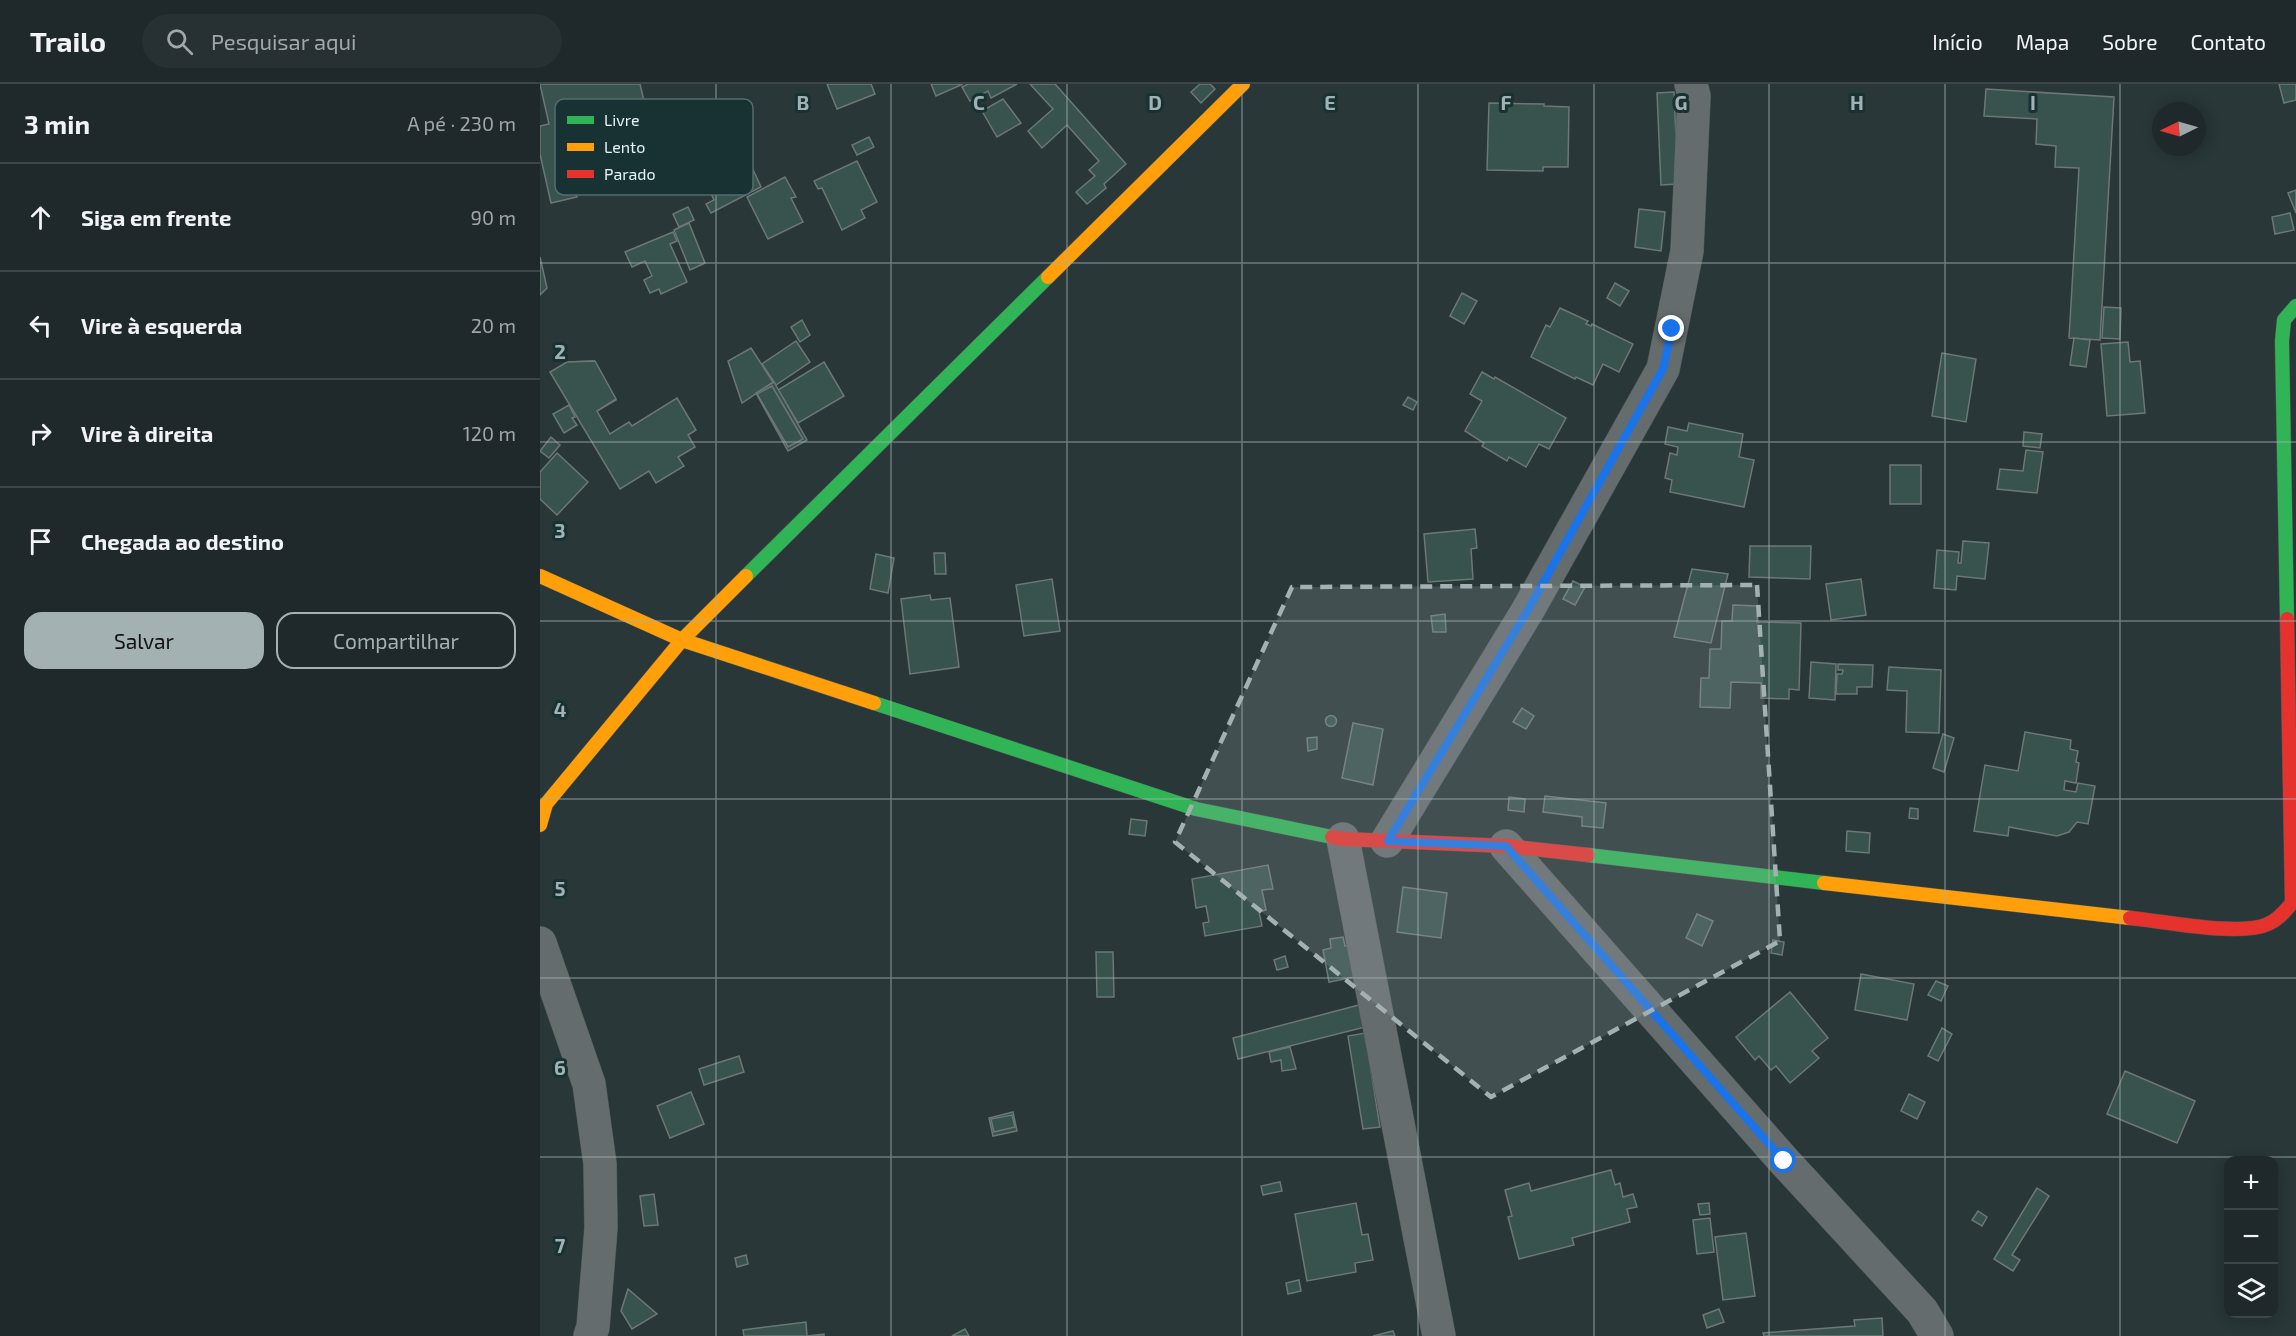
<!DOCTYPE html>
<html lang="pt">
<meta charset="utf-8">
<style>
body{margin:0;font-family:"Exo 2",sans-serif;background:#273133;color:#f1f3f6}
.controls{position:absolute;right:18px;bottom:18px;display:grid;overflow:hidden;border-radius:12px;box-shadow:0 3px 15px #0003}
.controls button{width:54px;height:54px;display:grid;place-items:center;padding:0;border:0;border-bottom:2px solid #3c4547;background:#1f292b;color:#f1f3f6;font:30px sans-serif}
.compass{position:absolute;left:1612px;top:18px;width:54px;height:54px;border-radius:50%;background:#1f292b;box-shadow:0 3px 15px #0003;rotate:265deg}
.stop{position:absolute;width:18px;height:18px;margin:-14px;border:4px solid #1a73e8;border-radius:50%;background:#fff}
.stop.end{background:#1a73e8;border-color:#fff;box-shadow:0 2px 6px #0008}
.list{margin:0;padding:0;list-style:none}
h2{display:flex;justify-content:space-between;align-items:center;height:78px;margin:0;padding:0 24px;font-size:26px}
h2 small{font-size:20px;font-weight:400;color:#a1a6a9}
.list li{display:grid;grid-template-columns:39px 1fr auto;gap:18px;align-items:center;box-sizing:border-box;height:108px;padding:0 24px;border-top:2px solid #3c4547}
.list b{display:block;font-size:22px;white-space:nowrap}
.list em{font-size:20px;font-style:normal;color:#a1a6a9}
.actions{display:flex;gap:12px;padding:18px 24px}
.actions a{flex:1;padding:14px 0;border:2px solid #a3b1b3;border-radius:18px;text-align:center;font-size:21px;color:#a3b1b3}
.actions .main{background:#a3b1b3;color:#111}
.icon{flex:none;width:33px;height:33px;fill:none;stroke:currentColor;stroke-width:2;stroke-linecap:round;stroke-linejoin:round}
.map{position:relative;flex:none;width:1756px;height:1252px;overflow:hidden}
header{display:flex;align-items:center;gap:36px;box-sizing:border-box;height:84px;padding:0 30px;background:#1f292b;border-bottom:2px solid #3c4547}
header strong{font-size:28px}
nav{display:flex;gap:33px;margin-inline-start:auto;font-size:21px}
.search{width:420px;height:54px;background:#273133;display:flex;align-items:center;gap:15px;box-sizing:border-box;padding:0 21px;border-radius:33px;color:#a1a6a9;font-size:22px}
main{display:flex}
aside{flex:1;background:#1f292b}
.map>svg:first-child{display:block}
.building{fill:#38524e;stroke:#6c7776;stroke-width:1.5}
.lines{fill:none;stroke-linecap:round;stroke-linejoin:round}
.street-casing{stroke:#495455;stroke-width:34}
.fast-casing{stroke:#495455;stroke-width:15}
.slow-casing{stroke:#495455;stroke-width:15}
.jam-casing{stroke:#495455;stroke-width:15}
.street{stroke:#656c6e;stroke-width:33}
.fast{stroke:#30b455;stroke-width:14}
.slow{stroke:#ff9f0a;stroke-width:14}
.jam{stroke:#e5322d;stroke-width:14}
.route{stroke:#1a73e8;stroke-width:8}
.marked{fill:#a3b1b3;fill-opacity:0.2;stroke:#a3b1b3;stroke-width:4.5;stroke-dasharray:12 8;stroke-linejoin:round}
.grid{fill:none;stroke:#a3b1b3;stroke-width:1.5;stroke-opacity:0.55}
.key{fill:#183234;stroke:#556c6e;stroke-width:1.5}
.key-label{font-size:16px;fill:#e4f3f4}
.grid-label{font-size:20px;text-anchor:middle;font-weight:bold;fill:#a3b1b3;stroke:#183234;stroke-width:6;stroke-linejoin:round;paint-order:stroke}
</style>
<header>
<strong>Trailo</strong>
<div class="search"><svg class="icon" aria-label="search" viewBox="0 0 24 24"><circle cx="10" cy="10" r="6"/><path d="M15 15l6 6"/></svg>Pesquisar aqui</div>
<nav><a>Início</a><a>Mapa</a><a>Sobre</a><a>Contato</a></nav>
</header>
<main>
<aside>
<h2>3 min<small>A pé · 230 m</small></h2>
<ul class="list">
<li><svg class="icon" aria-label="ahead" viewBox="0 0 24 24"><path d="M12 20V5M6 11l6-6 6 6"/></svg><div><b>Siga em frente</b></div><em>90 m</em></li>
<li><svg class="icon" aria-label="left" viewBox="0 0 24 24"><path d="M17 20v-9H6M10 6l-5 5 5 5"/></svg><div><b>Vire à esquerda</b></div><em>20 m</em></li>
<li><svg class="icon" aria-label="right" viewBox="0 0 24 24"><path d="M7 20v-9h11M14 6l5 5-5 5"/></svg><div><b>Vire à direita</b></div><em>120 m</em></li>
<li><svg class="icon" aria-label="arrive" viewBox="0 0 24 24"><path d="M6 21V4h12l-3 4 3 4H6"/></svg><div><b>Chegada ao destino</b></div></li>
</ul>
<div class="actions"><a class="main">Salvar</a><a>Compartilhar</a></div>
</aside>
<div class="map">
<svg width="1756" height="1252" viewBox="0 0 1756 1252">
<rect width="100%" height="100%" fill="#293739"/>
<g class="building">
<path d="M 0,0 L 100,0 L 104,17 L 80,22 L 86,51 L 26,64 L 30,83 L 55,78 L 60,101 L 35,106 L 37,113 L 11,119 L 0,70 L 0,42 L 9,40 Z"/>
<path d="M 287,0 L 331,0 L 335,10 L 297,25 Z"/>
<path d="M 391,0 L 423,0 L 396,12 Z"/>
<path d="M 428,0 L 477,0 L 451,14 L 448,7 L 430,17 L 422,3 Z"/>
<path d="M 490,0 L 515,0 L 586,80 L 564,100 L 566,104 L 547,120 L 536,108 L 555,92 L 549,86 L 559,77 L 527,41 L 502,64 L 488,47 L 513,25 Z"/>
<path d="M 660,0 L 670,0 L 675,5 L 661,19 L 651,8 Z"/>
<path d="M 1739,0 L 1756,0 L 1756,16 L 1744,19 Z"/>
<path d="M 1446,5 L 1574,13 L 1560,256 L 1529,254 L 1539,84 L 1515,83 L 1516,62 L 1496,60 L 1497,35 L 1444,32 Z"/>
<path d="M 1134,8 L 1138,100 L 1121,101 L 1117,9 Z"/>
<path d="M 463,15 L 481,39 L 457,53 L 442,27 Z"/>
<path d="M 949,19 L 1004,20 L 1004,22 L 1029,23 L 1028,83 L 1003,83 L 1003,87 L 947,86 Z"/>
<path d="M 329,53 L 334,63 L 317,71 L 312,61 Z"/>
<path d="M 317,77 L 337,118 L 321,126 L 325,134 L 302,146 L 282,104 L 278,105 L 274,97 Z"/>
<path d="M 210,79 L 221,103 L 171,129 L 166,120 L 174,116 L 167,101 Z"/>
<path d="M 245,93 L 256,113 L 251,114 L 263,138 L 228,155 L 207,113 Z"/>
<path d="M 1756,106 L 1756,129 L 1748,109 Z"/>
<path d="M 148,123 L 154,136 L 139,143 L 133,130 Z"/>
<path d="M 1099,125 L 1125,128 L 1121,167 L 1095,163 Z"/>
<path d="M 1750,129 L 1754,146 L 1735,150 L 1732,133 Z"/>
<path d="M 149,139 L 165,179 L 150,186 L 134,146 Z"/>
<path d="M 133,148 L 137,157 L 130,160 L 147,198 L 121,210 L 119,205 L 110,209 L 104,196 L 112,192 L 105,177 L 92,183 L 85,168 Z"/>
<path d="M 0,173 L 7,204 L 0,211 Z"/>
<path d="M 1075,199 L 1089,207 L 1080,222 L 1067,214 Z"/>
<path d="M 922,209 L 937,217 L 924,240 L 910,232 Z"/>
<path d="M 1564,223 L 1581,224 L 1580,255 L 1562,254 Z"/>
<path d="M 1020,224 L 1048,237 L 1046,240 L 1051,242 L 1052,240 L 1093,260 L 1079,288 L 1063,280 L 1053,301 L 1036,293 L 1035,295 L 991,273 L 1006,241 L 1010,243 Z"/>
<path d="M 262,236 L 270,251 L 260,258 L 251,243 Z"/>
<path d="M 1534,254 L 1550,256 L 1546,283 L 1530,281 Z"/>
<path d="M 256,257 L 270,278 L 236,301 L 222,280 Z"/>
<path d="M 1588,258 L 1590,278 L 1600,277 L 1605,329 L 1567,332 L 1561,260 Z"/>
<path d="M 211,264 L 233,298 L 202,319 L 188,277 Z"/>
<path d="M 1402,269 L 1436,275 L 1426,338 L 1392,332 Z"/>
<path d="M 54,277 L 76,316 L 57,327 L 29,278 Z"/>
<path d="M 55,277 L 76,315 L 57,327 L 70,350 L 89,338 L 92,342 L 137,314 L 156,346 L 148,351 L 155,363 L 138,373 L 144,382 L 116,399 L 109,387 L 80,405 L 10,288 L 27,278 Z"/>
<path d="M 284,278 L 304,312 L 258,339 L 238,306 Z"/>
<path d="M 942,288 L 954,295 L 955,293 L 1026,334 L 1009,365 L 999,360 L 986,383 L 969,373 L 967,377 L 942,362 L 944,359 L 925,347 L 942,317 L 930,310 Z"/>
<path d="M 234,298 L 267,356 L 248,367 L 216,309 Z"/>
<path d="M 232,302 L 263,355 L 248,363 L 217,310 Z"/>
<path d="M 868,313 L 877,318 L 873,326 L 863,321 Z"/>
<path d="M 29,321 L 35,333 L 32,334 L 37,341 L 24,349 L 13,330 Z"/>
<path d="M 1149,339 L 1203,350 L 1199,373 L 1214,376 L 1204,423 L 1130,408 L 1132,396 L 1125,394 L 1130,369 L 1137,371 L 1138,363 L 1125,360 L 1128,343 L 1147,347 Z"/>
<path d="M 1484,348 L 1502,350 L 1500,364 L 1483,362 Z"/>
<path d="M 11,353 L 20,361 L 9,374 L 0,367 Z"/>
<path d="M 1486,366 L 1503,368 L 1497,409 L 1457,405 L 1460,385 L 1483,387 Z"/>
<path d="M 17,369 L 48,398 L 17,431 L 0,415 L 0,388 Z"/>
<rect x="1350" y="381" width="31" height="39"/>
<path d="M 935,445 L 937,464 L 931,465 L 933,495 L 888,498 L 884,450 Z"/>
<path d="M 1423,457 L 1449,459 L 1445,495 L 1417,492 L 1416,506 L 1394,504 L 1397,466 L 1419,468 L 1418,479 L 1421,479 Z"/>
<path d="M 1210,462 L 1271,462 L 1270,495 L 1209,493 Z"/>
<path d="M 394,469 L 405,469 L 406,490 L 395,490 Z"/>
<path d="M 336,470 L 354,474 L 348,509 L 330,505 Z"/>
<path d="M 1152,485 L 1188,490 L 1171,559 L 1134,553 Z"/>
<path d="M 512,495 L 520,547 L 484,552 L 476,501 Z"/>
<path d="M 1321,495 L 1326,531 L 1291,536 L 1286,500 Z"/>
<path d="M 1033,497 L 1045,503 L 1035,521 L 1023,515 Z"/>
<path d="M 390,511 L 391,516 L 410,514 L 419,583 L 370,590 L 361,515 Z"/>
<path d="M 1193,521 L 1218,522 L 1217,538 L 1261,539 L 1259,606 L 1249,605 L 1249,615 L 1221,614 L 1221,599 L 1191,598 L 1190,624 L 1160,623 L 1161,594 L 1169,594 L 1170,565 L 1181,565 L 1182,537 L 1192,537 Z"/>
<path d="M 905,530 L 906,548 L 893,548 L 891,532 Z"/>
<path d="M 1271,578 L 1296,580 L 1295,616 L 1269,614 Z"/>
<path d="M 1298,580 L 1333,581 L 1332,603 L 1317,603 L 1317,610 L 1296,610 L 1297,590 L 1302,590 L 1303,586 L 1298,586 Z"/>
<path d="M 1349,583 L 1401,586 L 1399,649 L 1366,648 L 1367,607 L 1347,606 Z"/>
<path d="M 982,624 L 994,632 L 986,645 L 973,638 Z"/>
<circle cx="791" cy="637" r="5.5"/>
<path d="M 813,639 L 843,645 L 833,701 L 802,694 Z"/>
<path d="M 1485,648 L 1531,656 L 1530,665 L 1538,667 L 1536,678 L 1539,679 L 1536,699 L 1525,697 L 1524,706 L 1536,708 L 1538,699 L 1555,702 L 1548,740 L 1537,738 L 1529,748 L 1517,752 L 1469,743 L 1468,752 L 1434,747 L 1445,681 L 1478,687 Z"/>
<path d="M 1403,650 L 1414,654 L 1404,688 L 1393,684 Z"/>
<path d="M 777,653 L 777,665 L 768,667 L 767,654 Z"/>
<path d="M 1005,712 L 1066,719 L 1063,744 L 1042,742 L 1042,733 L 1003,728 Z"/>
<path d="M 969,713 L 985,715 L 984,728 L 968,726 Z"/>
<path d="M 1370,724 L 1378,725 L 1378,735 L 1369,734 Z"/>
<path d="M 591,735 L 607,737 L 605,752 L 589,750 Z"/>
<path d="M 1307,747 L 1330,749 L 1329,769 L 1306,767 Z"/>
<path d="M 728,781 L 733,805 L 722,806 L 726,826 L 719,828 L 722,842 L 665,852 L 663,839 L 669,838 L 666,822 L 656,824 L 652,795 Z"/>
<path d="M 863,803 L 907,809 L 901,854 L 857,848 Z"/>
<path d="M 1157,830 L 1173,837 L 1162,862 L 1146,854 Z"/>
<path d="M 803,853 L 805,862 L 810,861 L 815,893 L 789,898 L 783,866 L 791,864 L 790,855 Z"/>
<path d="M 1233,856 L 1244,858 L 1242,871 L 1231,869 Z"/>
<path d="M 556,868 L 573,868 L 574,913 L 557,913 Z"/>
<path d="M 745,872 L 748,883 L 737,886 L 734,876 Z"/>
<path d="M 1321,890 L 1374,900 L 1367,936 L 1315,926 Z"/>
<path d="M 1396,897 L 1408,902 L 1401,917 L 1388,911 Z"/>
<path d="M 1250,908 L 1288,954 L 1272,967 L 1279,974 L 1250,999 L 1236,982 L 1231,986 L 1219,972 L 1215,976 L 1196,953 Z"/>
<path d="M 819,921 L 825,943 L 698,975 L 693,954 Z"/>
<path d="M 1402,944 L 1412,950 L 1398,977 L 1388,972 Z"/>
<path d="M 825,949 L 840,1043 L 823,1045 L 808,952 Z"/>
<path d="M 750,963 L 756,985 L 742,987 L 741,976 L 731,978 L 729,968 Z"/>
<path d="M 199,972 L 204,988 L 164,1001 L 159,985 Z"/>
<path d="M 1585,987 L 1655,1017 L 1637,1059 L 1567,1030 Z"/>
<path d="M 151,1008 L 164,1040 L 130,1054 L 117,1022 Z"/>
<path d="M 1369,1010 L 1385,1018 L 1377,1035 L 1361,1027 Z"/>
<path d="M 473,1028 L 477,1047 L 453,1052 L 449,1034 Z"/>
<path d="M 472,1031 L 475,1043 L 454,1048 L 451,1035 Z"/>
<path d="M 1071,1086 L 1075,1101 L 1080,1099 L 1083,1113 L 1093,1110 L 1097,1123 L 1087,1125 L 1090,1138 L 1032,1154 L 1034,1161 L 979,1175 L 968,1133 L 972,1132 L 965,1106 L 989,1099 L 991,1107 Z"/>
<path d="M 740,1098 L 742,1107 L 723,1111 L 721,1102 Z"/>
<path d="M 1497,1104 L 1509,1112 L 1472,1171 L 1480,1176 L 1473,1187 L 1454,1175 Z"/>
<path d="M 114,1110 L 118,1141 L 104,1142 L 100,1112 Z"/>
<path d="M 816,1119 L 822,1151 L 828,1150 L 833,1176 L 815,1179 L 816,1188 L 767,1197 L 755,1130 Z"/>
<path d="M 1169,1119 L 1170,1130 L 1160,1131 L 1158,1120 Z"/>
<path d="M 1438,1127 L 1447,1133 L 1442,1142 L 1432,1136 Z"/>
<path d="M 1170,1134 L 1174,1168 L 1157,1170 L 1153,1136 Z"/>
<path d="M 1206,1149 L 1215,1212 L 1183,1216 L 1175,1153 Z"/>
<path d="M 206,1171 L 208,1180 L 197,1183 L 195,1174 Z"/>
<path d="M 759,1196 L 761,1207 L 748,1210 L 746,1199 Z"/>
<path d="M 88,1205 L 117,1230 L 92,1245 L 81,1227 Z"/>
<path d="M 1179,1225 L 1184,1238 L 1167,1244 L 1163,1231 Z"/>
<path d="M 1342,1234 L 1343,1252 L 1224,1252 L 1223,1249 L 1315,1242 L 1314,1236 Z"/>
<path d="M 266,1238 L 267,1252 L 284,1250 L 284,1252 L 204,1252 L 203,1246 Z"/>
<path d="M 425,1245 L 429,1252 L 412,1252 Z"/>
<path d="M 853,1247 L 855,1252 L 833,1252 Z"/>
</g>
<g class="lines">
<g class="street-casing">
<g id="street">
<path d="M 803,755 L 899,1252"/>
<path d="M 847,757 L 988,526 L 1123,285 L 1147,167 L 1154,12 L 1151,0"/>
<path d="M 966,762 L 1244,1077 L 1382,1227 L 1397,1252"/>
<path d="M 0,859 L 49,1000 L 60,1080 L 61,1144 L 53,1243 L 50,1252"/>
</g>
</g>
<g class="fast-casing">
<g id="fast">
<path d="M 206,492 L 508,193"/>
<path d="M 1747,535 L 1742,257 L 1744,236 L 1756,222"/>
<path d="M 334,619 L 656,725 L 792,753"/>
<path d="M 1048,771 L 1284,799"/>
</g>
</g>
<g class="slow-casing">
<g id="slow">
<path d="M 508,193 L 703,0"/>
<path d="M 0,492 L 142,556 L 334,619"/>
<path d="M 0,741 L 6,720 L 142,556 L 206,492"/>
<path d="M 1284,799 L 1590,834"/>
</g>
</g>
<g class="jam-casing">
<g id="jam">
<path d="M 792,753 L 803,755 L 966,762 L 1048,771"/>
<path d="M 1590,834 C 1623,837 1700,853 1728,840 C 1738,836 1745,827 1752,819 L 1747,535"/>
</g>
</g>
<use href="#street" class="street"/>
<use href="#fast" class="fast"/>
<use href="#slow" class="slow"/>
<use href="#jam" class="jam"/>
</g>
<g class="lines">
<path class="route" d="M 1132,245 L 1123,285 L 988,526 L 848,757 L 966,762 L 1244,1077"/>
</g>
<path class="marked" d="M 1217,501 L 1240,857 L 951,1013 L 635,758 L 752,503 Z"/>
<path class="grid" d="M 176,0 L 176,1252M 351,0 L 351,1252M 527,0 L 527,1252M 702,0 L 702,1252M 878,0 L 878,1252M 1054,0 L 1054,1252M 1229,0 L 1229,1252M 1405,0 L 1405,1252M 1580,0 L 1580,1252M 0,179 L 1756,179M 0,358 L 1756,358M 0,537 L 1756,537M 0,715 L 1756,715M 0,894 L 1756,894M 0,1073 L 1756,1073"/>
<rect x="15" y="15" width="198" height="96" rx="9" class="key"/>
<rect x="27" y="32" width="27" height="8" fill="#30b455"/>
<rect x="27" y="59" width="27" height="8" fill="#ff9f0a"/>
<rect x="27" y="86" width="27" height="8" fill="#e5322d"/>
<g class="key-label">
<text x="64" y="42">Livre</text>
<text x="64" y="69">Lento</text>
<text x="64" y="96">Parado</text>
</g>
<g class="grid-label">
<text x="263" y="26">B</text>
<text x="439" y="26">C</text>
<text x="615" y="26">D</text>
<text x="790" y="26">E</text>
<text x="966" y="26">F</text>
<text x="1141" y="26">G</text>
<text x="1317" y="26">H</text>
<text x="1493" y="26">I</text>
<text x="20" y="275">2</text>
<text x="20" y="454">3</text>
<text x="20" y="633">4</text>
<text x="20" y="812">5</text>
<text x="20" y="991">6</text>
<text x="20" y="1169">7</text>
</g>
</svg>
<div class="controls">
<button>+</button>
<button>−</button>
<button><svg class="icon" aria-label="layers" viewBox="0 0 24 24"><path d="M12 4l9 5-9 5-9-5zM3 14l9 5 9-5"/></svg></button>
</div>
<svg class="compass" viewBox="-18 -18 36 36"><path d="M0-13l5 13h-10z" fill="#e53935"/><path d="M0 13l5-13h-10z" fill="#a1a6a9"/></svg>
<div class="stop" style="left:1244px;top:1077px"></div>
<div class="stop end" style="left:1132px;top:245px"></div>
</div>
</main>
